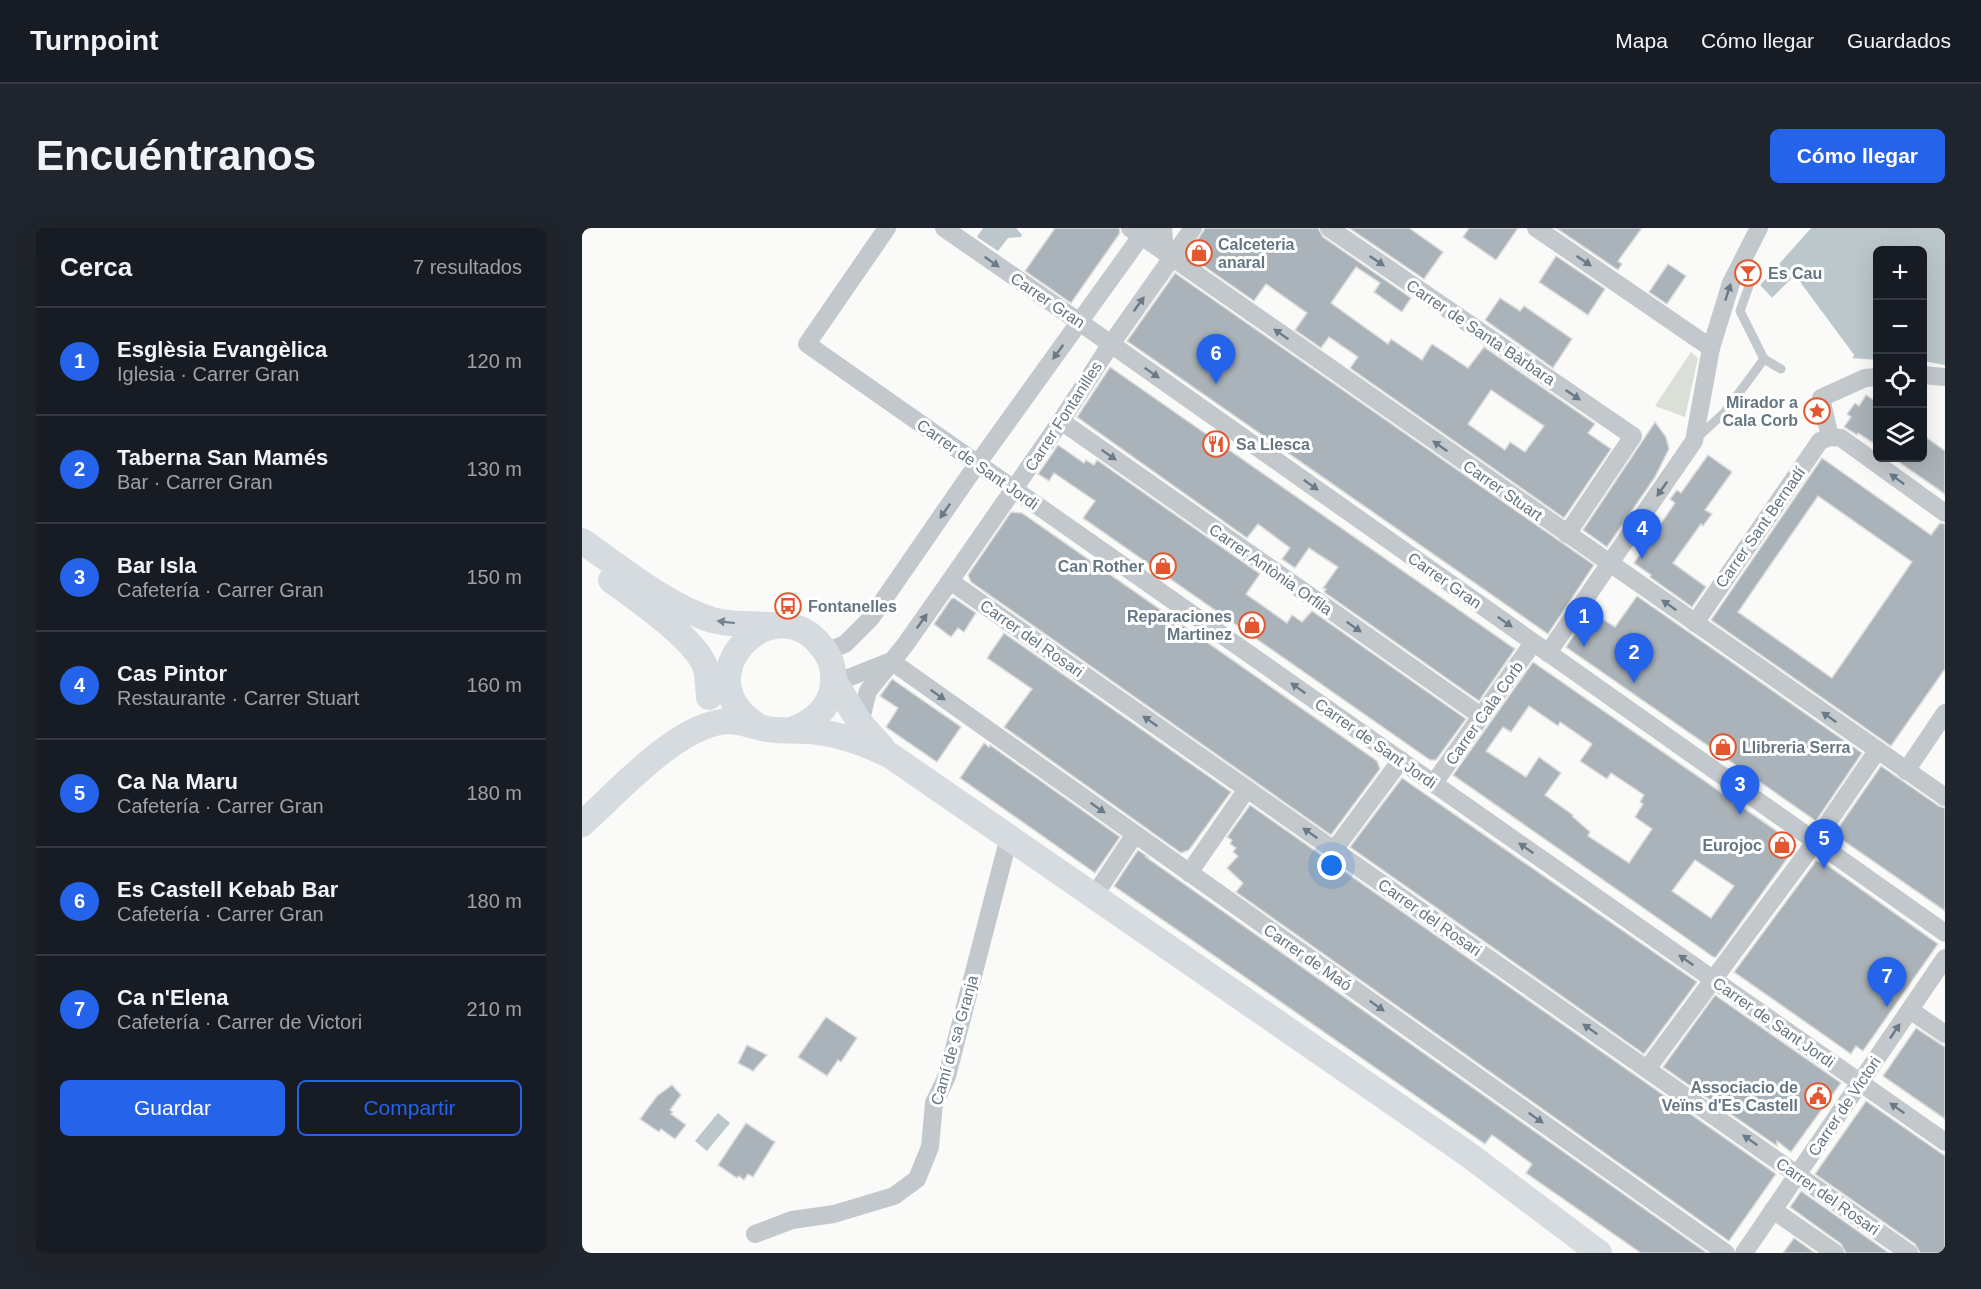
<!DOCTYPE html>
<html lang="es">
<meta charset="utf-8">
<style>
body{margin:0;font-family:Helvetica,sans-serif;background:#20242c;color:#f1f3f6}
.controls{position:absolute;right:18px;top:18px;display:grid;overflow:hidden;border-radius:9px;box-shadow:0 6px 24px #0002}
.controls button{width:54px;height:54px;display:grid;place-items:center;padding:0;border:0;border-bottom:2px solid #363941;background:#171b24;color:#f1f3f6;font:30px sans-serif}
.you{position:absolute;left:750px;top:638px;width:21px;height:21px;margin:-15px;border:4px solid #fff;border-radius:50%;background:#1a73e8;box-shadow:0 0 0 9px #1a73e833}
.badge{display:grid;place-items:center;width:39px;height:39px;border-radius:50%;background:#2563eb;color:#fff;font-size:20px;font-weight:700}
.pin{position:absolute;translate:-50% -50px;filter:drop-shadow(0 2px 3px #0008)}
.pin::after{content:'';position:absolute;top:32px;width:21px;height:18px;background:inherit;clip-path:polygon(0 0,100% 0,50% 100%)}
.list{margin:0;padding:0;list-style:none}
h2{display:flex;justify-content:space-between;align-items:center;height:78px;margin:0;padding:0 24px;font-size:26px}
h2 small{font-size:20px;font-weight:400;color:#9ea1a6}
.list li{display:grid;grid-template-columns:39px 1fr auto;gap:18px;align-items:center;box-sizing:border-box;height:108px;padding:0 24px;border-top:2px solid #363941}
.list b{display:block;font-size:22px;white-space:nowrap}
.list p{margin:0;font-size:20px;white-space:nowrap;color:#9ea1a6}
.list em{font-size:20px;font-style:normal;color:#9ea1a6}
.actions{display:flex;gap:12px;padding:18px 24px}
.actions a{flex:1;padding:14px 0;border:2px solid #2563eb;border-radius:9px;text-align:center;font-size:21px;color:#2563eb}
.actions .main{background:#2563eb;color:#fff}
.icon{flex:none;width:33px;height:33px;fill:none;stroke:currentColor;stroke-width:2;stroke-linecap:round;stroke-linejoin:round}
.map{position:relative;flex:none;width:1363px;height:1025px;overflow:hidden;border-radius:9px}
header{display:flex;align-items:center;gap:36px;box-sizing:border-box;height:84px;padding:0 30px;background:#171b24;border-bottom:2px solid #363941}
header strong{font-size:28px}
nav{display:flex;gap:33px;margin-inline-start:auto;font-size:21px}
.intro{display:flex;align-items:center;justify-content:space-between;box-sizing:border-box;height:144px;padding:0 36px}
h1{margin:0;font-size:42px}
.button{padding:15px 27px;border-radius:9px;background:#2563eb;color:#fff;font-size:21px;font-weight:700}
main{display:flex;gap:36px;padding:0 36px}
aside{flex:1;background:#171b24;border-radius:9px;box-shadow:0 6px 24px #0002}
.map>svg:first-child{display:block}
.green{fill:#dadfd7}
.water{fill:#bbc7cb}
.pier{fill:#fafaf8}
.building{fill:#aab3b9;stroke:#dcdcda;stroke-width:1.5;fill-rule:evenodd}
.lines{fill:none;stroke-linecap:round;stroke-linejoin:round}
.lane{stroke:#c3c8cc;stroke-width:9}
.street{stroke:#c3c8cc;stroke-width:18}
.secondary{stroke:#d6dbdf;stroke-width:26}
.oneway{fill:#6a7a87}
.oneway2{fill:#768591}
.labels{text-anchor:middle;stroke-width:6;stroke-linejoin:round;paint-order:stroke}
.poi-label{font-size:16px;font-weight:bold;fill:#657683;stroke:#fff;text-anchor:start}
.street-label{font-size:16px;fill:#657683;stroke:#fff}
</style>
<header>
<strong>Turnpoint</strong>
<nav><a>Mapa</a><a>Cómo llegar</a><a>Guardados</a></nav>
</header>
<div class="intro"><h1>Encuéntranos</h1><a class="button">Cómo llegar</a></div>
<main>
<aside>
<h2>Cerca<small>7 resultados</small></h2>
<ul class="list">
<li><span class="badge">1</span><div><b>Esglèsia Evangèlica</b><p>Iglesia · Carrer Gran</p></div><em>120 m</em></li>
<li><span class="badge">2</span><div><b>Taberna San Mamés</b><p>Bar · Carrer Gran</p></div><em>130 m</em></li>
<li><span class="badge">3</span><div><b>Bar Isla</b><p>Cafetería · Carrer Gran</p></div><em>150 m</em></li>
<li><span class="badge">4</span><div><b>Cas Pintor</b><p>Restaurante · Carrer Stuart</p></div><em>160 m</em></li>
<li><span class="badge">5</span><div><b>Ca Na Maru</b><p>Cafetería · Carrer Gran</p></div><em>180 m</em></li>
<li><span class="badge">6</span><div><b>Es Castell Kebab Bar</b><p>Cafetería · Carrer Gran</p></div><em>180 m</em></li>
<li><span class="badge">7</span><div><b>Ca n'Elena</b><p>Cafetería · Carrer de Victori</p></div><em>210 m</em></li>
</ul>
<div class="actions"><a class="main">Guardar</a><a>Compartir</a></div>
</aside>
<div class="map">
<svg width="1363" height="1025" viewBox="0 0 1363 1025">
<rect width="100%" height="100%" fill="#fafaf8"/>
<path class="green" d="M 1109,124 L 1116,130 L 1103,189 L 1073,178 Z"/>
<g class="water">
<path d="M 401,0 L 434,0 L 440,7 L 439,9 L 426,10 L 416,23 L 395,9 Z"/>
<path d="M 1229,0 L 1363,0 L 1363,137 L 1341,133 L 1340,22 L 1296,22 L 1295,132 L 1270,130 L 1272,127 L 1213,48 L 1190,70 L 1178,57 Z"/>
<path d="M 136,885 L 148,895 L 125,923 L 113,913 Z"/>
</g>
<path class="pier" d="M 1225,0 L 1229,0 L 1178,57 L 1190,70 L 1213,47 L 1272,127 L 1270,130 L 1268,131 L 1269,127 L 1213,52 L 1190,73 L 1175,58 L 1176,55 Z"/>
<g class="building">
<path d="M 473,0 L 537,0 L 538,5 L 489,75 L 443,43 Z"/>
<path d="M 623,0 L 736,0 L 741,9 L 829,70 L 820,84 L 792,64 L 798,55 L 774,39 L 749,75 L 806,116 L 809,111 L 840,132 L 850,116 L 886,140 L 902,119 L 1013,196 L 1006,205 L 1029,221 L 982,290 L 768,140 L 776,129 L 747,109 L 739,120 L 713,102 L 725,85 L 684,56 L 672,73 L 606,27 ZM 909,162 L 962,198 L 943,224 L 928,214 L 923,222 L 886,196 Z"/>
<path d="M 767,0 L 827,0 L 861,24 L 842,51 Z"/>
<path d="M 887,0 L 936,0 L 914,32 L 881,9 Z"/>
<path d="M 974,0 L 1060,0 L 1036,33 L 1040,36 L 1036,42 Z"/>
<path d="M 974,28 L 1023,61 L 1006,87 L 957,54 Z"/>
<path d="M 1086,36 L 1104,48 L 1085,76 L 1067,64 Z"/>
<path d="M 593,45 L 1012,337 L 966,406 L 545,113 Z"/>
<path d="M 918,70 L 938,83 L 942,78 L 990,111 L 971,140 L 903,92 Z"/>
<path d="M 528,139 L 933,421 L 897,473 L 742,364 L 744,361 L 741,360 L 756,339 L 727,320 L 713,340 L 700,331 L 708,320 L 676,296 L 665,310 L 495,189 Z"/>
<path d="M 1284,167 L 1296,175 L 1296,218 L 1276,205 L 1275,207 L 1262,199 L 1269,189 L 1265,186 L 1273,175 L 1277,178 Z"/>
<path d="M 1073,194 L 1084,209 L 1087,221 L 1073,249 L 1025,319 L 1001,302 Z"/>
<path d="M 1341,207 L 1363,223 L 1363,266 L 1311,230 L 1341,230 Z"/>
<path d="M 476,217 L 502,235 L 504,232 L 512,237 L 515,232 L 678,346 L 664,366 L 705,395 L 710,387 L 720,394 L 730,383 L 884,491 L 854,532 L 848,532 L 501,290 L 513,273 L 472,245 L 467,253 L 456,246 Z"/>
<path d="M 1126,227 L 1150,244 L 1123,282 L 1130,286 L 1121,298 L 1119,296 L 1091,335 L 1124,359 L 1110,379 L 1068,349 L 1069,347 L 1052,335 L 1093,275 L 1088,271 L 1095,262 L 1099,265 Z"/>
<path d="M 1240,230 L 1349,307 L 1358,295 L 1363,296 L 1363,441 L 1309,518 L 1129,392 ZM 1236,268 L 1330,334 L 1250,450 L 1156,384 Z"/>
<path d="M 429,284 L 440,285 L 795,533 L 798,541 L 749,607 L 389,354 L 386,347 Z"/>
<path d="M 1055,368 L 1280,525 L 1234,593 L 984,419 L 1008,383 L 1033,399 Z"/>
<path d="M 372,370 L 394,385 L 382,404 L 376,400 L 369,409 L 352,396 L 369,371 Z"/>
<path d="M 422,405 L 649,564 L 607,622 L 599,625 L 422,499 L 450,461 L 405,430 Z"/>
<path d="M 951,434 L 1215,617 L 1134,729 L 1131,729 L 1120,721 L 871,547 ZM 947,478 L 976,498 L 978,494 L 1010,516 L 998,533 L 1025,551 L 1029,545 L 1062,567 L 1058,574 L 1061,576 L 1053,589 L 1070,601 L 1047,635 L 1006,608 L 1008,604 L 990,588 L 991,587 L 963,567 L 979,545 L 957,529 L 944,549 L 904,523 L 921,499 L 929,504 ZM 1113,632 L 1152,658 L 1129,690 L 1090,663 Z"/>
<path d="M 310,451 L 379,499 L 355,534 L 304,499 L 316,480 L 298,468 Z"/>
<path d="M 402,515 L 407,519 L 408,517 L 538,609 L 513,645 L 378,550 Z"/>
<path d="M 1299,538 L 1357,578 L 1363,580 L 1363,683 L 1252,606 Z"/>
<path d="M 820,550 L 1115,754 L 1062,826 L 768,619 Z"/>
<path d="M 668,577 L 1194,946 L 1147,1013 L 654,664 L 661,655 L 645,640 L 656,628 L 651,624 L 654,620 L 648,616 L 650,612 L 645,609 Z"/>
<path d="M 556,622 L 566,629 L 564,629 L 1125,1025 L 1059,1025 L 944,945 L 950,936 L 910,907 L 903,916 L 532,658 Z"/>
<path d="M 1234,633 L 1242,635 L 1356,716 L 1281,823 L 1274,818 L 1269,826 L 1152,744 Z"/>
<path d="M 1133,767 L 1259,855 L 1209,924 L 1195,913 L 1195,918 L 1081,839 Z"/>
<path d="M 244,789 L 275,810 L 259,834 L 256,832 L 245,848 L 216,829 Z"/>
<path d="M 1334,800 L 1363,819 L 1363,891 L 1301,848 Z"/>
<path d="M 165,817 L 185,827 L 171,843 L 156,835 Z"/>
<path d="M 90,857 L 99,867 L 88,882 L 91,884 L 89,886 L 104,897 L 93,911 L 79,901 L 77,904 L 58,891 L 75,868 Z"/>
<path d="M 1284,873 L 1363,928 L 1363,1025 L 1338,1025 L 1333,1016 L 1233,946 Z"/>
<path d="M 164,895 L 193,914 L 171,949 L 166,946 L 162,952 L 157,948 L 155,950 L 136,937 Z"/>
<path d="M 1219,963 L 1307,1025 L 1264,1025 L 1259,1016 L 1208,979 Z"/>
<path d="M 1212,1010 L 1233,1025 L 1201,1025 Z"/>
</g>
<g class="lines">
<g class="lane">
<path d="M 1167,58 L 1158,83 L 1182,131"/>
<path d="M 1182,131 L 1199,141"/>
<path d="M 1116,209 L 1143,184 L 1182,131"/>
</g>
<g class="street">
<path d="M 305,0 L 225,116 L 1363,914"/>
<path d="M 362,0 L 529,116 L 1363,705"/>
<path d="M 548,0 L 1363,569"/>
<path d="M 581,0 L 583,25"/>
<path d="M 747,0 L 1051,208 L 985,306"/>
<path d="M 954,0 L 1129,120"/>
<path d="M 1340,147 L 1363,149"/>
<path d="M 479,193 L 899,488"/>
<path d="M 1248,209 L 1259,210 L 1363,285"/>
<path d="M 1248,209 L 1239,170 L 1283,150 L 1296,149"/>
<path d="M 368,353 L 1327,1025"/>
<path d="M 1113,395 L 1238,213 L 1248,209"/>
<path d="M 244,424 L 263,416 L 289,390 L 396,235 L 565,0"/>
<path d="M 966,425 L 1112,213 L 1129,120 L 1149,55 L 1177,0"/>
<path d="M 250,461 L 266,450 L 309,433 L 1144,1025"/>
<path d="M 278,495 L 286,463 L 323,417 L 368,353 L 479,193 L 529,116 L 611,0"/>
<path d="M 1324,543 L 1363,485"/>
<path d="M 852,555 L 951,415"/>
<path d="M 752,622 L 819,532"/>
<path d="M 607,645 L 665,561"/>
<path d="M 512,668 L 553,606"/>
<path d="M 1328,782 L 1363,806"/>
<path d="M 1065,841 L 1225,625 L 1295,523"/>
<path d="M 1191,982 L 1253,1025"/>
<path d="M 173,1006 L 210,992 L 252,986 L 312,968 L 335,951 L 348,919 L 352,875 L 365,848 L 427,609"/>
<path d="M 1162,1025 L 1363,730"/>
</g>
<g class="secondary">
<path d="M 0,313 C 39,340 85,378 130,392 C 149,397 170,396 190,397"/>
<path d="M 29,352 C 53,370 116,412 124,441 C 126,450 126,460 127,469"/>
<path d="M 251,451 L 278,495 L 300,519"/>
<path d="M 176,498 C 98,450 191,355 240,419 C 249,430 253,444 251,458 C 247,481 230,495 209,502"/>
<path d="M 0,596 C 37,563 98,493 149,493 C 165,494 179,502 194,502 C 208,503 221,502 235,504 C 262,507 285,516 309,528 L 887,927 L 1017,1025"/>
</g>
</g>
<defs><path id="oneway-solid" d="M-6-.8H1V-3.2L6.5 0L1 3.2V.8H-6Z" transform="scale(1.5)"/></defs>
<g class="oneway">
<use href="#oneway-solid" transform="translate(795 33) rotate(34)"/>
<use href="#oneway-solid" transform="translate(1002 33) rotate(34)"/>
<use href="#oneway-solid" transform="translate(410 34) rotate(35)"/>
<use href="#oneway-solid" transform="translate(1146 64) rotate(-72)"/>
<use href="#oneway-solid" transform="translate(557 76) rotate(-54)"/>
<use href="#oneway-solid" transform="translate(699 106) rotate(-145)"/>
<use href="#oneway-solid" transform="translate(476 124) rotate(126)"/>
<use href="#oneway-solid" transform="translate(570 145) rotate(35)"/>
<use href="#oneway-solid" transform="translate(991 167) rotate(34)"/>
<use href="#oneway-solid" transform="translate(858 218) rotate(-145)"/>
<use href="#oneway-solid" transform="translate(527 227) rotate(35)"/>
<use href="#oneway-solid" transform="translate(1315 251) rotate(-144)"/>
<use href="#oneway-solid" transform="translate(729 257) rotate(35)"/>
<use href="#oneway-solid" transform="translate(1080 261) rotate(125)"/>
<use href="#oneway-solid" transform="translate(363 283) rotate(125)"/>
<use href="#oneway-solid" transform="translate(1087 377) rotate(-145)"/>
<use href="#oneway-solid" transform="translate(340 393) rotate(-55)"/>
<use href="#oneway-solid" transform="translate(923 394) rotate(35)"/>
<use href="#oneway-solid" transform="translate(772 399) rotate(35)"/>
<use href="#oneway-solid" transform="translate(716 460) rotate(-145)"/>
<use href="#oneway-solid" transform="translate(356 467) rotate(35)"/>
<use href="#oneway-solid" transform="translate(1247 489) rotate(-145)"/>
<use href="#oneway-solid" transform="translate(568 493) rotate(-145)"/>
<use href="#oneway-solid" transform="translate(516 580) rotate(35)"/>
<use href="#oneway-solid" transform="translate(728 605) rotate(-145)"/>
<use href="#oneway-solid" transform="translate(944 620) rotate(-145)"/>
<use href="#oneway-solid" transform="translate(1104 732) rotate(-145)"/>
<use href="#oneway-solid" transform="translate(795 778) rotate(35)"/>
<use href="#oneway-solid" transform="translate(1008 801) rotate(-145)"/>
<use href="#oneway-solid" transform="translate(1313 803) rotate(-56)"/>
<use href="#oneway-solid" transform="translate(1315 880) rotate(-145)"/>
<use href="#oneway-solid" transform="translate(954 890) rotate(35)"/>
<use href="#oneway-solid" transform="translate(1168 912) rotate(-145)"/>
</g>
<use class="oneway2" href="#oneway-solid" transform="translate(144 394) rotate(-173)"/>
<defs>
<g id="shop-ring" transform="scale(1.35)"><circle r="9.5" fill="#fff" stroke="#e4572e" stroke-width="1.5"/><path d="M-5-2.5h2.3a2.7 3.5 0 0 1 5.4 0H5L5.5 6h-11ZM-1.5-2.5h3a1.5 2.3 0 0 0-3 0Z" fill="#e4572e"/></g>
<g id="bar-ring" transform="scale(1.35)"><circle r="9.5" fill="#fff" stroke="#e4572e" stroke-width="1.5"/><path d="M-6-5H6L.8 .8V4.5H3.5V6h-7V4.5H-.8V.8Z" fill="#e4572e"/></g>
<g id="sight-ring" transform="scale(1.35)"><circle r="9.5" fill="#fff" stroke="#e4572e" stroke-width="1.5"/><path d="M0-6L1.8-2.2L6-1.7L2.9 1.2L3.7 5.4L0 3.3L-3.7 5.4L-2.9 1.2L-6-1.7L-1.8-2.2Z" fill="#e4572e"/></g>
<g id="restaurant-ring" transform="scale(1.35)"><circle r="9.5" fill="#fff" stroke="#e4572e" stroke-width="1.5"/><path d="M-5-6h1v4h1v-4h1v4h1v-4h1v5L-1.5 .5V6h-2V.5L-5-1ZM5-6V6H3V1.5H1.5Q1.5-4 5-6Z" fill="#e4572e"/></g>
<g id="bus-ring" transform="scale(1.35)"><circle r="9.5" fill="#fff" stroke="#e4572e" stroke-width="1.5"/><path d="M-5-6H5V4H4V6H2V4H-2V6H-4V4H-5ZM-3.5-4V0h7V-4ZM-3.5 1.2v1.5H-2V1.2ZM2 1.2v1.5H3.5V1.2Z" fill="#e4572e"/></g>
<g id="civic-ring" transform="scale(1.35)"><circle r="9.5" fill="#fff" stroke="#e4572e" stroke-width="1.5"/><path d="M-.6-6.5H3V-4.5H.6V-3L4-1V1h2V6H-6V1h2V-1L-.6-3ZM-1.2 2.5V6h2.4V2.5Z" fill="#e4572e"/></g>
</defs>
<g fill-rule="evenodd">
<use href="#shop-ring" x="617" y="25"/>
<use href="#bar-ring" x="1166" y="45"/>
<use href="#sight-ring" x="1235" y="183"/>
<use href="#restaurant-ring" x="634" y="216"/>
<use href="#shop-ring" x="581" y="338"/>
<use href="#bus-ring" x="206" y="378"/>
<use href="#shop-ring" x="670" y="397"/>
<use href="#shop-ring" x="1141" y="519"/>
<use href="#shop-ring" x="1200" y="617"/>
<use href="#civic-ring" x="1236" y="868"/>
</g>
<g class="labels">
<g class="poi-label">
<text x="636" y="22">Calceteria<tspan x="636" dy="18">anaral</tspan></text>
<text x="1186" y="51">Es Cau</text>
<text x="1216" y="180" text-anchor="end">Mirador a<tspan x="1216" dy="18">Cala Corb</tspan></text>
<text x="654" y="222">Sa Llesca</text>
<text x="562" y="344" text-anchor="end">Can Rother</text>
<text x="226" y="384">Fontanelles</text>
<text x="650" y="394" text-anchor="end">Reparaciones<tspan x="650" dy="18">Martinez</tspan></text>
<text x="1160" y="525">Llibreria Serra</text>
<text x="1180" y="623" text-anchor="end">Eurojoc</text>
<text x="1216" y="865" text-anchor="end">Associacio de<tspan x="1216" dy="18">Veïns d'Es Castell</tspan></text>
</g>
<g class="street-label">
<text transform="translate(466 72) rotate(34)" y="6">Carrer Gran</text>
<text transform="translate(899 104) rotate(34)" y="6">Carrer de Santa Bàrbara</text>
<text transform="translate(481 188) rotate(-57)" y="6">Carrer Fontanilles</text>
<text transform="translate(396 236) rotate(35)" y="6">Carrer de Sant Jordi</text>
<text transform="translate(921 262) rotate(35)" y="6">Carrer Stuart</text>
<text transform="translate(1178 299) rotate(-55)" y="6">Carrer Sant Bernadí</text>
<text transform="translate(689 341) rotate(35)" y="6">Carrer Antònia Orfila</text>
<text transform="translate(863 352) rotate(35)" y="6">Carrer Gran</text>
<text transform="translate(450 410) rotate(35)" y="6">Carrer del Rosari</text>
<text transform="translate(902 485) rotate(-55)" y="6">Carrer Cala Corb</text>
<text transform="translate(794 515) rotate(35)" y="6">Carrer de Sant Jordi</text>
<text transform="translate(848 689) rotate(35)" y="6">Carrer del Rosari</text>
<text transform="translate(726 729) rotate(35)" y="6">Carrer de Maó</text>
<text transform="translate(1192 794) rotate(35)" y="6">Carrer de Sant Jordi</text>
<text transform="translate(372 812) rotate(-74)" y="6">Camí de sa Granja</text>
<text transform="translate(1262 878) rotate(-56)" y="6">Carrer de Victori</text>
<text transform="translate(1246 968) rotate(35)" y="6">Carrer del Rosari</text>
</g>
</g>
</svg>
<div class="controls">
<button>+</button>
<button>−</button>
<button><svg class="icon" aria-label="locate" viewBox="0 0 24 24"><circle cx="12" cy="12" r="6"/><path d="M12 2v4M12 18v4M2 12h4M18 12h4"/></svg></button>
<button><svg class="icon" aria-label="layers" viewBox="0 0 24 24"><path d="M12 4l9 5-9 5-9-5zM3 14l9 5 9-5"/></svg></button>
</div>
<div class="you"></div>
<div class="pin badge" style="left:1002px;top:419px">1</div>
<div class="pin badge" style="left:1052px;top:455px">2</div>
<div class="pin badge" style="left:1158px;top:587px">3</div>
<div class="pin badge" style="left:1060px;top:331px">4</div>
<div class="pin badge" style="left:1242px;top:641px">5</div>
<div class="pin badge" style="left:634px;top:156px">6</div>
<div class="pin badge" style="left:1305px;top:779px">7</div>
</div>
</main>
